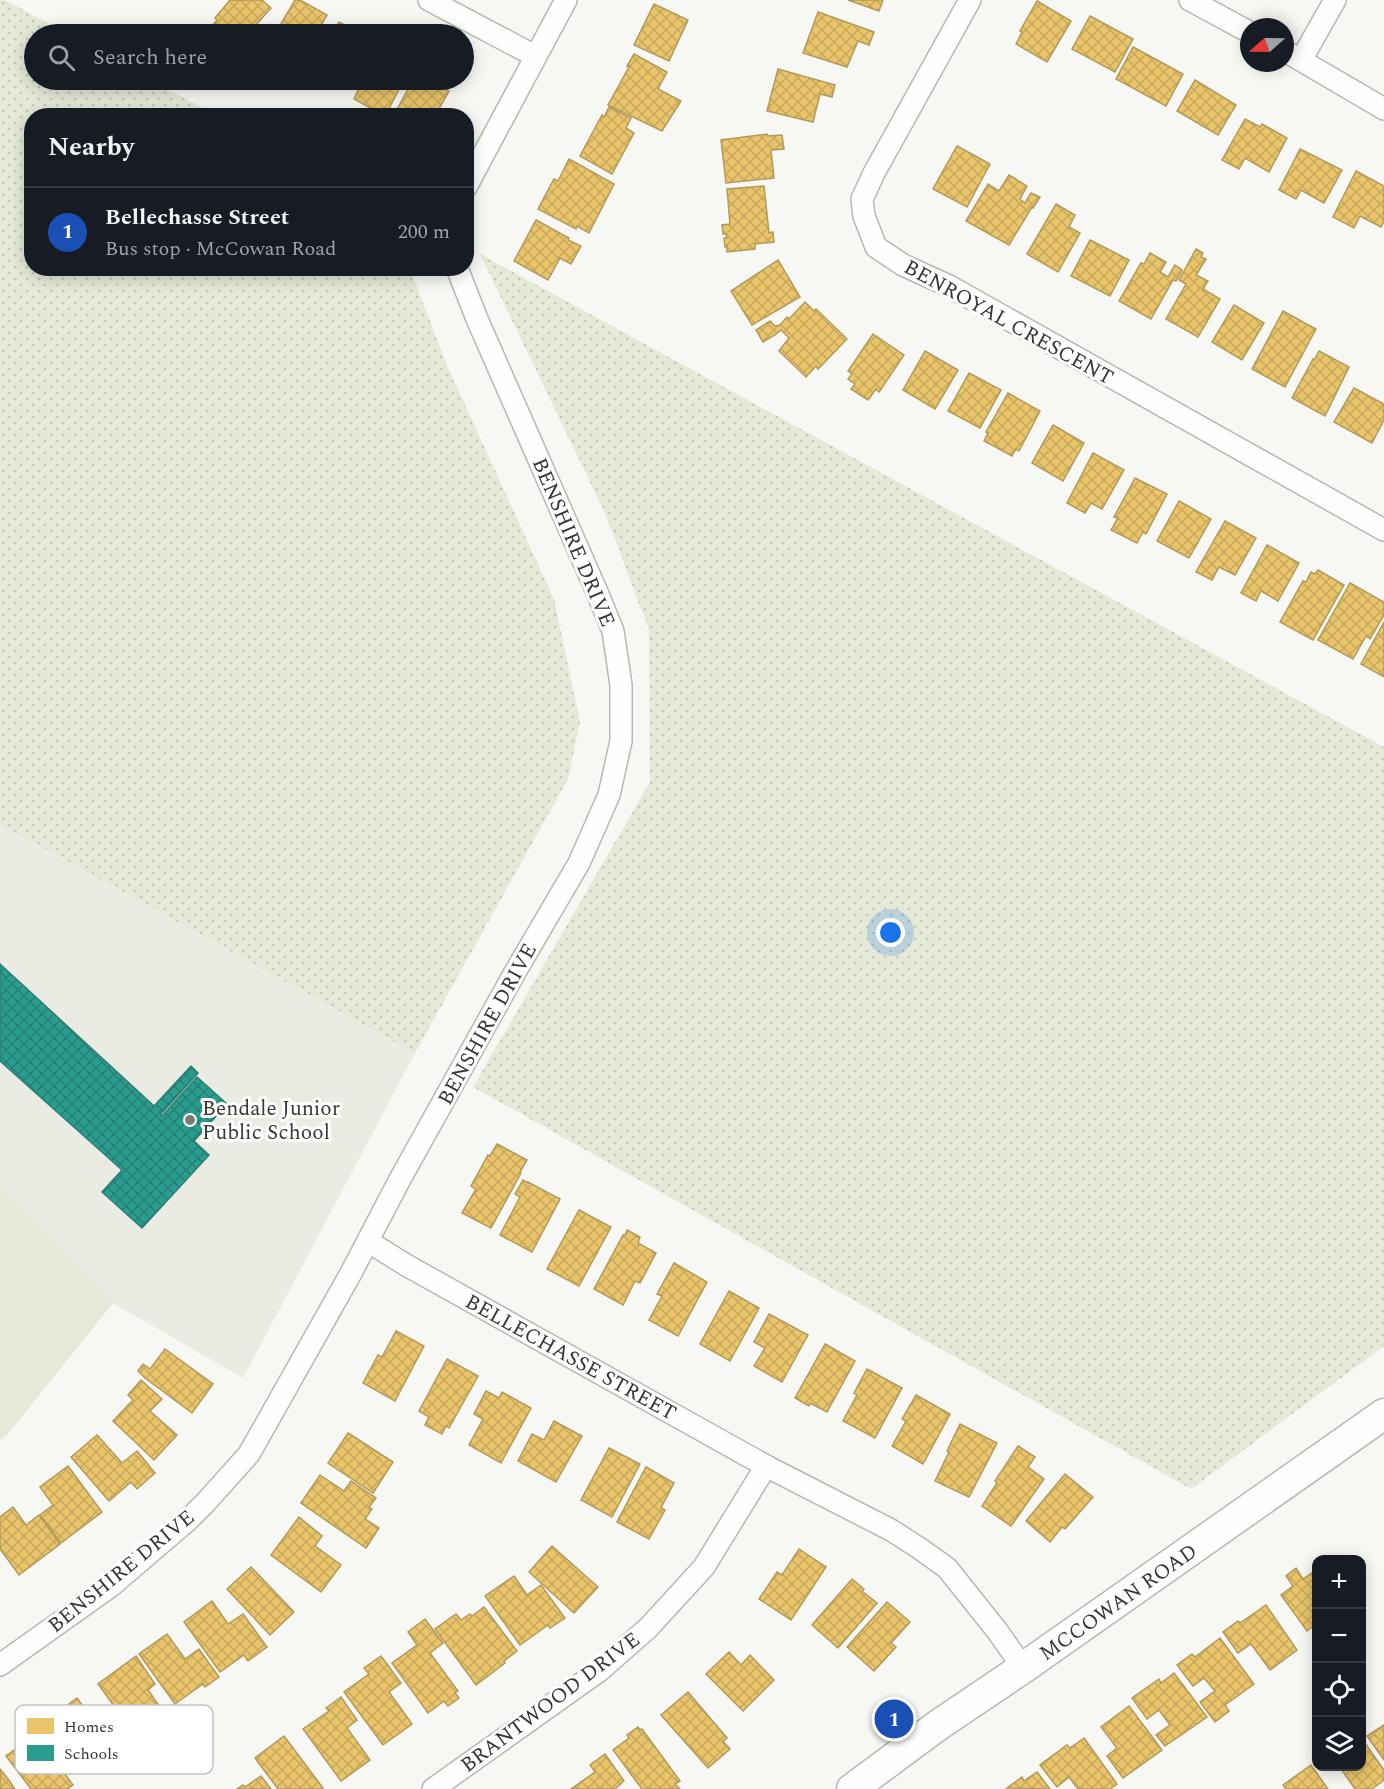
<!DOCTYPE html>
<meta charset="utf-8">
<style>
body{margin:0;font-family:Spectral,serif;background:#20242c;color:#f1f3f6}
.controls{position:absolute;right:18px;bottom:18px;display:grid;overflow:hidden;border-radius:12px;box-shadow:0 3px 15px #0003}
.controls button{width:54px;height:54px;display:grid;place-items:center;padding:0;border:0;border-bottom:2px solid #363941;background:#171b24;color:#f1f3f6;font:30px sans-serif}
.compass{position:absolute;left:1240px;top:18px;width:54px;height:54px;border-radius:50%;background:#171b24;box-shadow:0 3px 15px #0003;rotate:250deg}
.you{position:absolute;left:891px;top:933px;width:21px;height:21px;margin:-15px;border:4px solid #fff;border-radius:50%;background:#1a73e8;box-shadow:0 0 0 9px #1a73e833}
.badge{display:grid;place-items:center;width:39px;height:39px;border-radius:50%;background:#7a7b77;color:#fff;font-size:20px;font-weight:700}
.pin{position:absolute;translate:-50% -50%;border:3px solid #fff;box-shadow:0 2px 6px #0006}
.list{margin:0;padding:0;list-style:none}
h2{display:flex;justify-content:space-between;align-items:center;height:78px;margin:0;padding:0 24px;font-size:26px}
h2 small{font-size:20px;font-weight:400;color:#9ea1a6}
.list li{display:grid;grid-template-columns:39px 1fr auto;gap:18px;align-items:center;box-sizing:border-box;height:90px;padding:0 24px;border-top:2px solid #363941}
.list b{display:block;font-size:22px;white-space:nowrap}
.list p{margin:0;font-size:20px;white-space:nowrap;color:#9ea1a6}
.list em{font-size:20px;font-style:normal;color:#9ea1a6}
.icon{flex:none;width:33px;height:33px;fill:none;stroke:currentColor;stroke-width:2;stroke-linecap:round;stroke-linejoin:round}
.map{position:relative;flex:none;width:1384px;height:1789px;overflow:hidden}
.search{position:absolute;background:#171b24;box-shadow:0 3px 15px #0003;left:24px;top:24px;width:450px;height:66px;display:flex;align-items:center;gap:15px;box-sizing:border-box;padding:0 21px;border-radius:33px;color:#9ea1a6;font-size:22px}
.panel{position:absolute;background:#171b24;box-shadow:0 3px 15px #0003;left:24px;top:108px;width:450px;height:168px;border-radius:24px}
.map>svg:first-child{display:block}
.built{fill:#eaece3}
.grass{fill:url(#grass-dots)}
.green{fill:#e4e9d8}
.homes{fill:url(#homes-cross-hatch);stroke:#b39a5a;stroke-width:1.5}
.schools{fill:url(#schools-cross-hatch);stroke:#2e7e74;stroke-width:1.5}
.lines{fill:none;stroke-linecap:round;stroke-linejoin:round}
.street-casing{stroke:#b7b8b4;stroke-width:24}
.secondary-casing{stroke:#b7b8b4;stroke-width:33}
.street{stroke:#fefefd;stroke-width:21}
.secondary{stroke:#fefefd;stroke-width:30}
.poi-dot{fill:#7a7b77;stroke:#fff;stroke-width:2}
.labels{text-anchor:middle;stroke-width:6;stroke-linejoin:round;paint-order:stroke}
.street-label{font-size:21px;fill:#363734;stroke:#fff}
.poi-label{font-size:21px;fill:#363734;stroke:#fff;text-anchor:start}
.key{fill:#fff;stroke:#c3c3c2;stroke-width:1.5}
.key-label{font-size:16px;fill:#363734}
</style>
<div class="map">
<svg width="1384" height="1789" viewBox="0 0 1384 1789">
<defs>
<pattern id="grass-dots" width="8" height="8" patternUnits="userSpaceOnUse" patternTransform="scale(1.5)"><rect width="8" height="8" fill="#e4e9d8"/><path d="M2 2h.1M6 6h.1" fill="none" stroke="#c4c8ba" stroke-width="1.8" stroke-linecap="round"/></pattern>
<pattern id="homes-cross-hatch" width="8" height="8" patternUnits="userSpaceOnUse" patternTransform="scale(1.5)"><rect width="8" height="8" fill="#e9c46a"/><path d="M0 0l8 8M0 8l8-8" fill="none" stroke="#c8a95c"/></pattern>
<pattern id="schools-cross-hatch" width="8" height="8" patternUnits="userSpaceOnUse" patternTransform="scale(1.5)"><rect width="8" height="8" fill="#2a9d8f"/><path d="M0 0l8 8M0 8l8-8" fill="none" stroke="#258176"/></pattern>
</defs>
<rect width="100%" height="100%" fill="#f7f8f4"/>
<path class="built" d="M 0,824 L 415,1053 L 243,1378 L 113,1303 L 0,1186 Z"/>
<g class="grass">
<path d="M 0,0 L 5,0 L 68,34 L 34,34 L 34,80 L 150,80 L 216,115 L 32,116 L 32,268 L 410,269 L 448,368 L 554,599 L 580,722 L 568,779 L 415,1053 L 0,824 Z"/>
<path d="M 480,254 L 1384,747 L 1384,1346 L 1191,1489 L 473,1087 L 650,782 L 649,630 L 605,513 Z"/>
</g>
<path class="green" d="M 0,1186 L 113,1303 L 8,1434 L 0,1440 Z"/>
<g class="homes">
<path d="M 230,0 L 262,0 L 271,8 L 248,34 L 236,34 L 232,30 L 228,34 L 217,34 L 210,29 L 217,20 L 215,18 Z"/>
<path d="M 295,0 L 300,0 L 327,15 L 316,34 L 275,34 Z"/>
<path d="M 848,0 L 883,0 L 879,11 Z"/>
<path d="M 1037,1 L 1071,21 L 1047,62 L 1016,44 L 1022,32 L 1020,31 Z"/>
<path d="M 654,4 L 688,20 L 669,61 L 634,45 Z"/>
<path d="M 818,12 L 874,32 L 869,45 L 858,41 L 847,67 L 803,53 Z"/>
<path d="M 1090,16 L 1133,39 L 1115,72 L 1072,49 Z"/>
<path d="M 339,22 L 361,34 L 332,34 Z"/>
<path d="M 1133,47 L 1183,74 L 1166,106 L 1116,79 Z"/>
<path d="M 634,54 L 667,72 L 658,89 L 681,101 L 662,131 L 608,105 L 629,67 L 627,66 Z"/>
<path d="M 778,69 L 835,85 L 832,97 L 820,94 L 813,122 L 767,111 Z"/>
<path d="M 363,80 L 404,80 L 385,116 L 354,99 Z"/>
<path d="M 413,80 L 427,80 L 449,91 L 435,116 L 401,116 L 395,113 Z"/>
<path d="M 1195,80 L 1236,105 L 1218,135 L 1177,111 Z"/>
<path d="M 609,107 L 631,118 L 626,128 L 634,133 L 612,174 L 580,156 L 602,115 L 604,117 Z"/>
<path d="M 1245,119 L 1260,127 L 1262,124 L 1287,138 L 1269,172 L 1245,158 L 1239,169 L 1222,160 Z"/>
<path d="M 767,134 L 767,136 L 782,135 L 784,149 L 771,150 L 774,178 L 726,183 L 721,140 Z"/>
<path d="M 957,146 L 990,164 L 967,207 L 933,189 Z"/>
<path d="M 1300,149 L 1342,170 L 1324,203 L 1301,190 L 1296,199 L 1279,190 Z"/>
<path d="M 569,159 L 614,184 L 589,233 L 577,226 L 576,229 L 538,209 L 554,179 L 558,181 Z"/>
<path d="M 1356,171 L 1384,186 L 1384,221 L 1381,227 L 1360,216 L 1354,228 L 1333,217 Z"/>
<path d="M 1009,175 L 1027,186 L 1020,199 L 1025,203 L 1031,193 L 1040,197 L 1033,208 L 1032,207 L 1009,245 L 966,221 L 988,184 L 999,191 Z"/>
<path d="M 764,186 L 769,233 L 773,232 L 774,242 L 755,244 L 755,249 L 727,252 L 727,246 L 725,247 L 724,238 L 727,238 L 726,234 L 723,234 L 722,225 L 730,224 L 727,189 Z"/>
<path d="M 1056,204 L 1075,215 L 1069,227 L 1080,233 L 1058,272 L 1027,254 Z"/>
<path d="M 536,220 L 569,238 L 568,240 L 581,246 L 571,264 L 560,258 L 548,280 L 514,261 Z"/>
<path d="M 1090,240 L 1129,260 L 1110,296 L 1071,276 Z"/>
<path d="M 1196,249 L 1203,253 L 1201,257 L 1206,259 L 1196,275 L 1208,281 L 1203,289 L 1220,299 L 1198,337 L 1166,319 L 1186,284 L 1179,280 Z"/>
<path d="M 1150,253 L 1166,262 L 1160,272 L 1168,277 L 1175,265 L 1182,270 L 1176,281 L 1173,280 L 1151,319 L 1119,301 L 1141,263 L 1144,264 Z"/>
<path d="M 778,260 L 800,297 L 752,325 L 731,291 Z"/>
<path d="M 805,302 L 814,311 L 816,309 L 847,339 L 818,369 L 816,366 L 806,377 L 779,351 L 789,338 L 781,330 L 775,335 L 763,342 L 756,330 L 770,321 L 775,326 L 780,325 L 787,317 L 789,319 Z"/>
<path d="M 1234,305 L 1264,323 L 1242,360 L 1212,342 Z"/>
<path d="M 1283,311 L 1316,329 L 1285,387 L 1252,369 Z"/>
<path d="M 873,334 L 904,355 L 879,392 L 876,389 L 868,400 L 851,389 L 855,384 L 848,379 L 852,374 L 848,371 Z"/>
<path d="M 925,351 L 958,370 L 935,409 L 903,390 Z"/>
<path d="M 1319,351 L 1349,367 L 1325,416 L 1292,398 L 1313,359 L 1314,360 Z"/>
<path d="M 969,373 L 1001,390 L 980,428 L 948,411 Z"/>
<path d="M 1354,388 L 1384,404 L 1384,420 L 1372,443 L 1334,422 Z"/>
<path d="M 1008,393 L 1040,411 L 1019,451 L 1016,449 L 1012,456 L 984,441 L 988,433 L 986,432 Z"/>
<path d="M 1053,425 L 1084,443 L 1063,481 L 1032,463 Z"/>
<path d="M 1093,453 L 1124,470 L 1102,509 L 1091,503 L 1085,513 L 1067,503 Z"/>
<path d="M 1135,478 L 1167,494 L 1146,534 L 1143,532 L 1137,543 L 1111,530 L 1118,518 L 1114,517 Z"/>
<path d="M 1179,501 L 1211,519 L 1189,558 L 1157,541 Z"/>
<path d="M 1225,521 L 1256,538 L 1235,575 L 1219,567 L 1212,580 L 1196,572 Z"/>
<path d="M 1267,545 L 1299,563 L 1278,601 L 1261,591 L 1256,601 L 1241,593 Z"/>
<path d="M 1318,570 L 1344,585 L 1313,640 L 1280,622 L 1303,581 L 1306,582 L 1311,572 L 1315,574 Z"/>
<path d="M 1350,583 L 1384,602 L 1384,615 L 1370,639 L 1366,636 L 1353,659 L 1318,640 Z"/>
<path d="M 1384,622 L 1384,677 L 1361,664 Z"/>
<path d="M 497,1144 L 527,1160 L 520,1172 L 521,1173 L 491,1228 L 462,1213 L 476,1189 L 471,1186 L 488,1155 L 490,1156 Z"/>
<path d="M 523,1180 L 528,1183 L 528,1182 L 560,1199 L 532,1252 L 500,1235 L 520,1197 L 515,1194 Z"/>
<path d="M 579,1210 L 611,1227 L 579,1286 L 547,1269 Z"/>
<path d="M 627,1230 L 640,1237 L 638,1243 L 656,1253 L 640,1283 L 635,1281 L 623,1305 L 594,1289 L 623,1235 L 625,1235 Z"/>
<path d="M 674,1263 L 707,1282 L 678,1336 L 649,1320 L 662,1296 L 657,1294 Z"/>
<path d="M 729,1291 L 759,1308 L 730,1361 L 700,1344 Z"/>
<path d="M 769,1314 L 808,1335 L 782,1382 L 754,1366 L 765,1348 L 754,1342 Z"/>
<path d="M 396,1331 L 424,1346 L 395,1401 L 363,1383 L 378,1355 L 382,1357 Z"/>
<path d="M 825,1344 L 855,1361 L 827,1412 L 810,1403 L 809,1406 L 795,1398 Z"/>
<path d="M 165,1349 L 213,1384 L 192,1413 L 145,1378 L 138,1371 L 143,1364 L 150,1369 Z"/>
<path d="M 447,1359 L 478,1376 L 449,1428 L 446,1426 L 442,1434 L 425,1425 L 429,1417 L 419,1411 Z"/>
<path d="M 867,1369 L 902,1388 L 875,1438 L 843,1421 L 857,1395 L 854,1393 Z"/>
<path d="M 141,1380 L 162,1399 L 150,1411 L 177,1435 L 154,1460 L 113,1421 L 133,1400 L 128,1395 Z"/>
<path d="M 486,1391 L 499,1398 L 502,1392 L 531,1408 L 501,1463 L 469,1445 L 483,1419 L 474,1414 Z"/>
<path d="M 916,1395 L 950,1414 L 923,1464 L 892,1446 L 906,1421 L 902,1419 Z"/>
<path d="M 554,1421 L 582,1436 L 556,1482 L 518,1461 L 532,1434 L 544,1440 Z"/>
<path d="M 960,1424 L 997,1443 L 969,1497 L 935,1481 L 949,1452 L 947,1451 Z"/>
<path d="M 348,1433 L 393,1462 L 373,1493 L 328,1463 Z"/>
<path d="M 97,1435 L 122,1463 L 137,1451 L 155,1473 L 137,1489 L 131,1482 L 109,1501 L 71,1457 Z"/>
<path d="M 1018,1446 L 1035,1457 L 1028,1467 L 1044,1479 L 1011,1526 L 982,1506 L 997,1483 L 995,1481 Z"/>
<path d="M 609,1448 L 640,1464 L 612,1517 L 581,1500 Z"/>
<path d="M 68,1466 L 102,1512 L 61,1543 L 40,1515 L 53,1505 L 40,1487 Z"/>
<path d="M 646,1467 L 674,1483 L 661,1508 L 665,1510 L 649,1539 L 617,1522 Z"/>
<path d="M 1065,1474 L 1093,1497 L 1065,1529 L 1062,1527 L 1050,1542 L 1026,1521 Z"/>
<path d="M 320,1475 L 344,1491 L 351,1481 L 376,1498 L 369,1507 L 372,1509 L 365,1519 L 379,1528 L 366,1548 L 301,1503 Z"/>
<path d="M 13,1507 L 26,1525 L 39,1515 L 60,1544 L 19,1575 L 0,1549 L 0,1517 Z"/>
<path d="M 299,1517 L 322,1536 L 315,1546 L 341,1565 L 321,1592 L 271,1555 Z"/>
<path d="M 552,1546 L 598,1587 L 574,1613 L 529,1572 Z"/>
<path d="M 799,1549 L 826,1567 L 791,1620 L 759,1599 L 777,1572 L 782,1575 Z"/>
<path d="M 251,1567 L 294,1612 L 270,1635 L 227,1589 Z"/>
<path d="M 1296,1568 L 1303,1579 L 1316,1570 L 1316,1624 L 1307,1631 L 1281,1595 L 1293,1586 L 1286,1576 Z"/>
<path d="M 514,1576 L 527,1595 L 541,1585 L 565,1618 L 550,1628 L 548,1625 L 520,1645 L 485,1596 Z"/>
<path d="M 852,1579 L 864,1589 L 862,1591 L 877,1603 L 838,1648 L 812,1625 Z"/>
<path d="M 212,1601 L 228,1624 L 243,1614 L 267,1647 L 248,1661 L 244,1655 L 220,1672 L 184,1622 Z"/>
<path d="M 887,1602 L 910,1622 L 891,1643 L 896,1647 L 874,1671 L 847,1647 Z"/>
<path d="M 1266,1605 L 1297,1650 L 1270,1670 L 1251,1644 L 1238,1653 L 1223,1632 L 1238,1621 L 1240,1623 Z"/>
<path d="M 484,1607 L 517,1651 L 504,1661 L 505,1663 L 476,1685 L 435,1629 L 456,1614 L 461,1620 L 470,1614 L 472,1616 Z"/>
<path d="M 425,1619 L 443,1643 L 430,1653 L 458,1691 L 455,1693 L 459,1698 L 448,1706 L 444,1701 L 428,1713 L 392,1663 L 417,1645 L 408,1632 Z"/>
<path d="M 167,1634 L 185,1659 L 199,1649 L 219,1677 L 205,1687 L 203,1684 L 175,1704 L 139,1654 Z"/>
<path d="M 1220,1638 L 1254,1684 L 1225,1705 L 1229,1711 L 1215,1722 L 1200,1702 L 1215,1691 L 1204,1678 L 1193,1686 L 1177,1665 L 1192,1654 L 1195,1657 Z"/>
<path d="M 729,1652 L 741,1665 L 750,1655 L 774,1680 L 743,1711 L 706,1674 Z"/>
<path d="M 136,1656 L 155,1684 L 148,1690 L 160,1707 L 130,1728 L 98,1684 Z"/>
<path d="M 381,1656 L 401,1683 L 389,1692 L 412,1724 L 383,1745 L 344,1692 L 369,1674 L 364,1668 Z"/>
<path d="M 1174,1673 L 1207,1717 L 1165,1746 L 1156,1735 L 1170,1725 L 1159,1710 L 1147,1719 L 1132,1698 L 1159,1679 L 1161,1683 Z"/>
<path d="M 688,1692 L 727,1738 L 723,1741 L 730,1749 L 708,1768 L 661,1715 Z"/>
<path d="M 341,1697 L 357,1720 L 347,1728 L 370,1760 L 341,1781 L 303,1729 L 329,1711 L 326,1708 Z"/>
<path d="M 77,1698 L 103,1734 L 116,1723 L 125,1735 L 111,1744 L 114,1748 L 86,1768 L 50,1718 Z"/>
<path d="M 1129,1706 L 1162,1750 L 1123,1778 L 1107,1756 L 1117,1748 L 1101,1727 Z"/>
<path d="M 42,1720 L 59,1744 L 49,1752 L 73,1785 L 67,1789 L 31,1789 L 6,1756 L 24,1743 L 20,1737 Z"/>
<path d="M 1384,1725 L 1384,1760 L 1367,1736 Z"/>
<path d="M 638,1727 L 640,1730 L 642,1729 L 680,1781 L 675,1784 L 680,1789 L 642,1789 L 613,1750 L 629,1738 L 627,1735 Z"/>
<path d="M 284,1736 L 323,1788 L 321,1789 L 278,1789 L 255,1758 Z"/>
<path d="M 1084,1738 L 1117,1784 L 1110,1789 L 1078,1789 L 1069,1777 L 1057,1787 L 1040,1765 L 1067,1745 L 1070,1748 Z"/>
<path d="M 1362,1739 L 1384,1770 L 1384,1780 L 1372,1789 L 1355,1789 L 1339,1766 L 1362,1766 Z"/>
<path d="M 605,1754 L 624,1781 L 615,1789 L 571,1789 L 595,1772 L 590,1765 Z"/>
<path d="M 1311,1765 L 1328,1789 L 1286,1789 L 1283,1785 Z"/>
<path d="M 0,1769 L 8,1779 L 15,1789 L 0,1789 Z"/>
<path d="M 1037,1772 L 1050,1789 L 1007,1788 L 1022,1777 L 1024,1781 Z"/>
<path d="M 261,1776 L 271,1789 L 237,1789 L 243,1785 L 245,1787 Z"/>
</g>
<path class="schools" d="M 0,964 L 154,1106 L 191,1066 L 198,1073 L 161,1114 L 162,1116 L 197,1077 L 227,1104 L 194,1141 L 209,1155 L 142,1228 L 102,1192 L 122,1170 L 0,1061 Z"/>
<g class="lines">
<g class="street-casing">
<g id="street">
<path d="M 429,0 L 535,56"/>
<path d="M 970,0 L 874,173 L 862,199 L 864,216 L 876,247 L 903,265 L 949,286 L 1384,530"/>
<path d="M 1190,0 L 1249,32"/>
<path d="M 1285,51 L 1384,109"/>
<path d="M 1301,60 L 1335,0"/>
<path d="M 466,187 L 566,0"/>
<path d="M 369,1242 L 406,1265 L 766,1466 L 891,1530 L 919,1548 L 947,1568 L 998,1632 L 1023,1668"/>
<path d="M 0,1665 L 111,1586 L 187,1521 L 206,1502 L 249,1454 L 351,1273 L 399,1181 L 514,974 L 579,863 L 609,795 L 621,741 L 621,685 L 613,631 L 597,592 L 477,319 L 457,268"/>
<path d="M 433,1789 L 599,1671 L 648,1628 L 704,1567 L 766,1466"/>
</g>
</g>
<g class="secondary-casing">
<path id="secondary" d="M 852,1789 L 937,1726 L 1023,1668 L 1384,1414"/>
</g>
<use href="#street" class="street"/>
<use href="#secondary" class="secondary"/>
</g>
<circle class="poi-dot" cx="190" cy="1120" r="6"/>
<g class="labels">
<g class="street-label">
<text transform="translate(1009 322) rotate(29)" y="7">BENROYAL CRESCENT</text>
<text transform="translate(574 542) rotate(67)" y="7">BENSHIRE DRIVE</text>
<text transform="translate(487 1024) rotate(-61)" y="7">BENSHIRE DRIVE</text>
<text transform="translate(571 1357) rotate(29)" y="7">BELLECHASSE STREET</text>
<text transform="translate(121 1571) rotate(-39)" y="7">BENSHIRE DRIVE</text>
<text transform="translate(1118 1602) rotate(-35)" y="7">MCCOWAN ROAD</text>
<text transform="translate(550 1702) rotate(-37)" y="7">BRANTWOOD DRIVE</text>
</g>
<g class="poi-label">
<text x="202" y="1115">Bendale Junior<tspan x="202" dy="24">Public School</tspan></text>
</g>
</g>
<rect x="15" y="1705" width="198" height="69" rx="9" class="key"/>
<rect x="27" y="1718" width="27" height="16" fill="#e9c46a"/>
<rect x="27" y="1745" width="27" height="16" fill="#2a9d8f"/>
<g class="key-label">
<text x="64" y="1732">Homes</text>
<text x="64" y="1759">Schools</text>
</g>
</svg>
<div class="controls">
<button>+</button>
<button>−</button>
<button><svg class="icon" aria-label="locate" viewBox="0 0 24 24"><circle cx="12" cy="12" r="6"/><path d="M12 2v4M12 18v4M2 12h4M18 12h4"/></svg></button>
<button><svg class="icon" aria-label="layers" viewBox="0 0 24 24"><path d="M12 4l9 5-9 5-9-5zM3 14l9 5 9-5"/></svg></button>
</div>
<svg class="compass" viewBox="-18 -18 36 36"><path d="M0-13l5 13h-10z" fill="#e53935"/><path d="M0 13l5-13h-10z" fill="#9ea1a6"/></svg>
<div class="you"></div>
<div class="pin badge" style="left:894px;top:1719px;background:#1a4fb4">1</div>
<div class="search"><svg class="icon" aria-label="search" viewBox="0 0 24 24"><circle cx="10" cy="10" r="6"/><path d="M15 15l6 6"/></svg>Search here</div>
<section class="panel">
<h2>Nearby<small></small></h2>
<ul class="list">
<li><span class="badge" style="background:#1a4fb4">1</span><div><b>Bellechasse Street</b><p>Bus stop · McCowan Road</p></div><em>200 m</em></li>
</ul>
</section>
</div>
